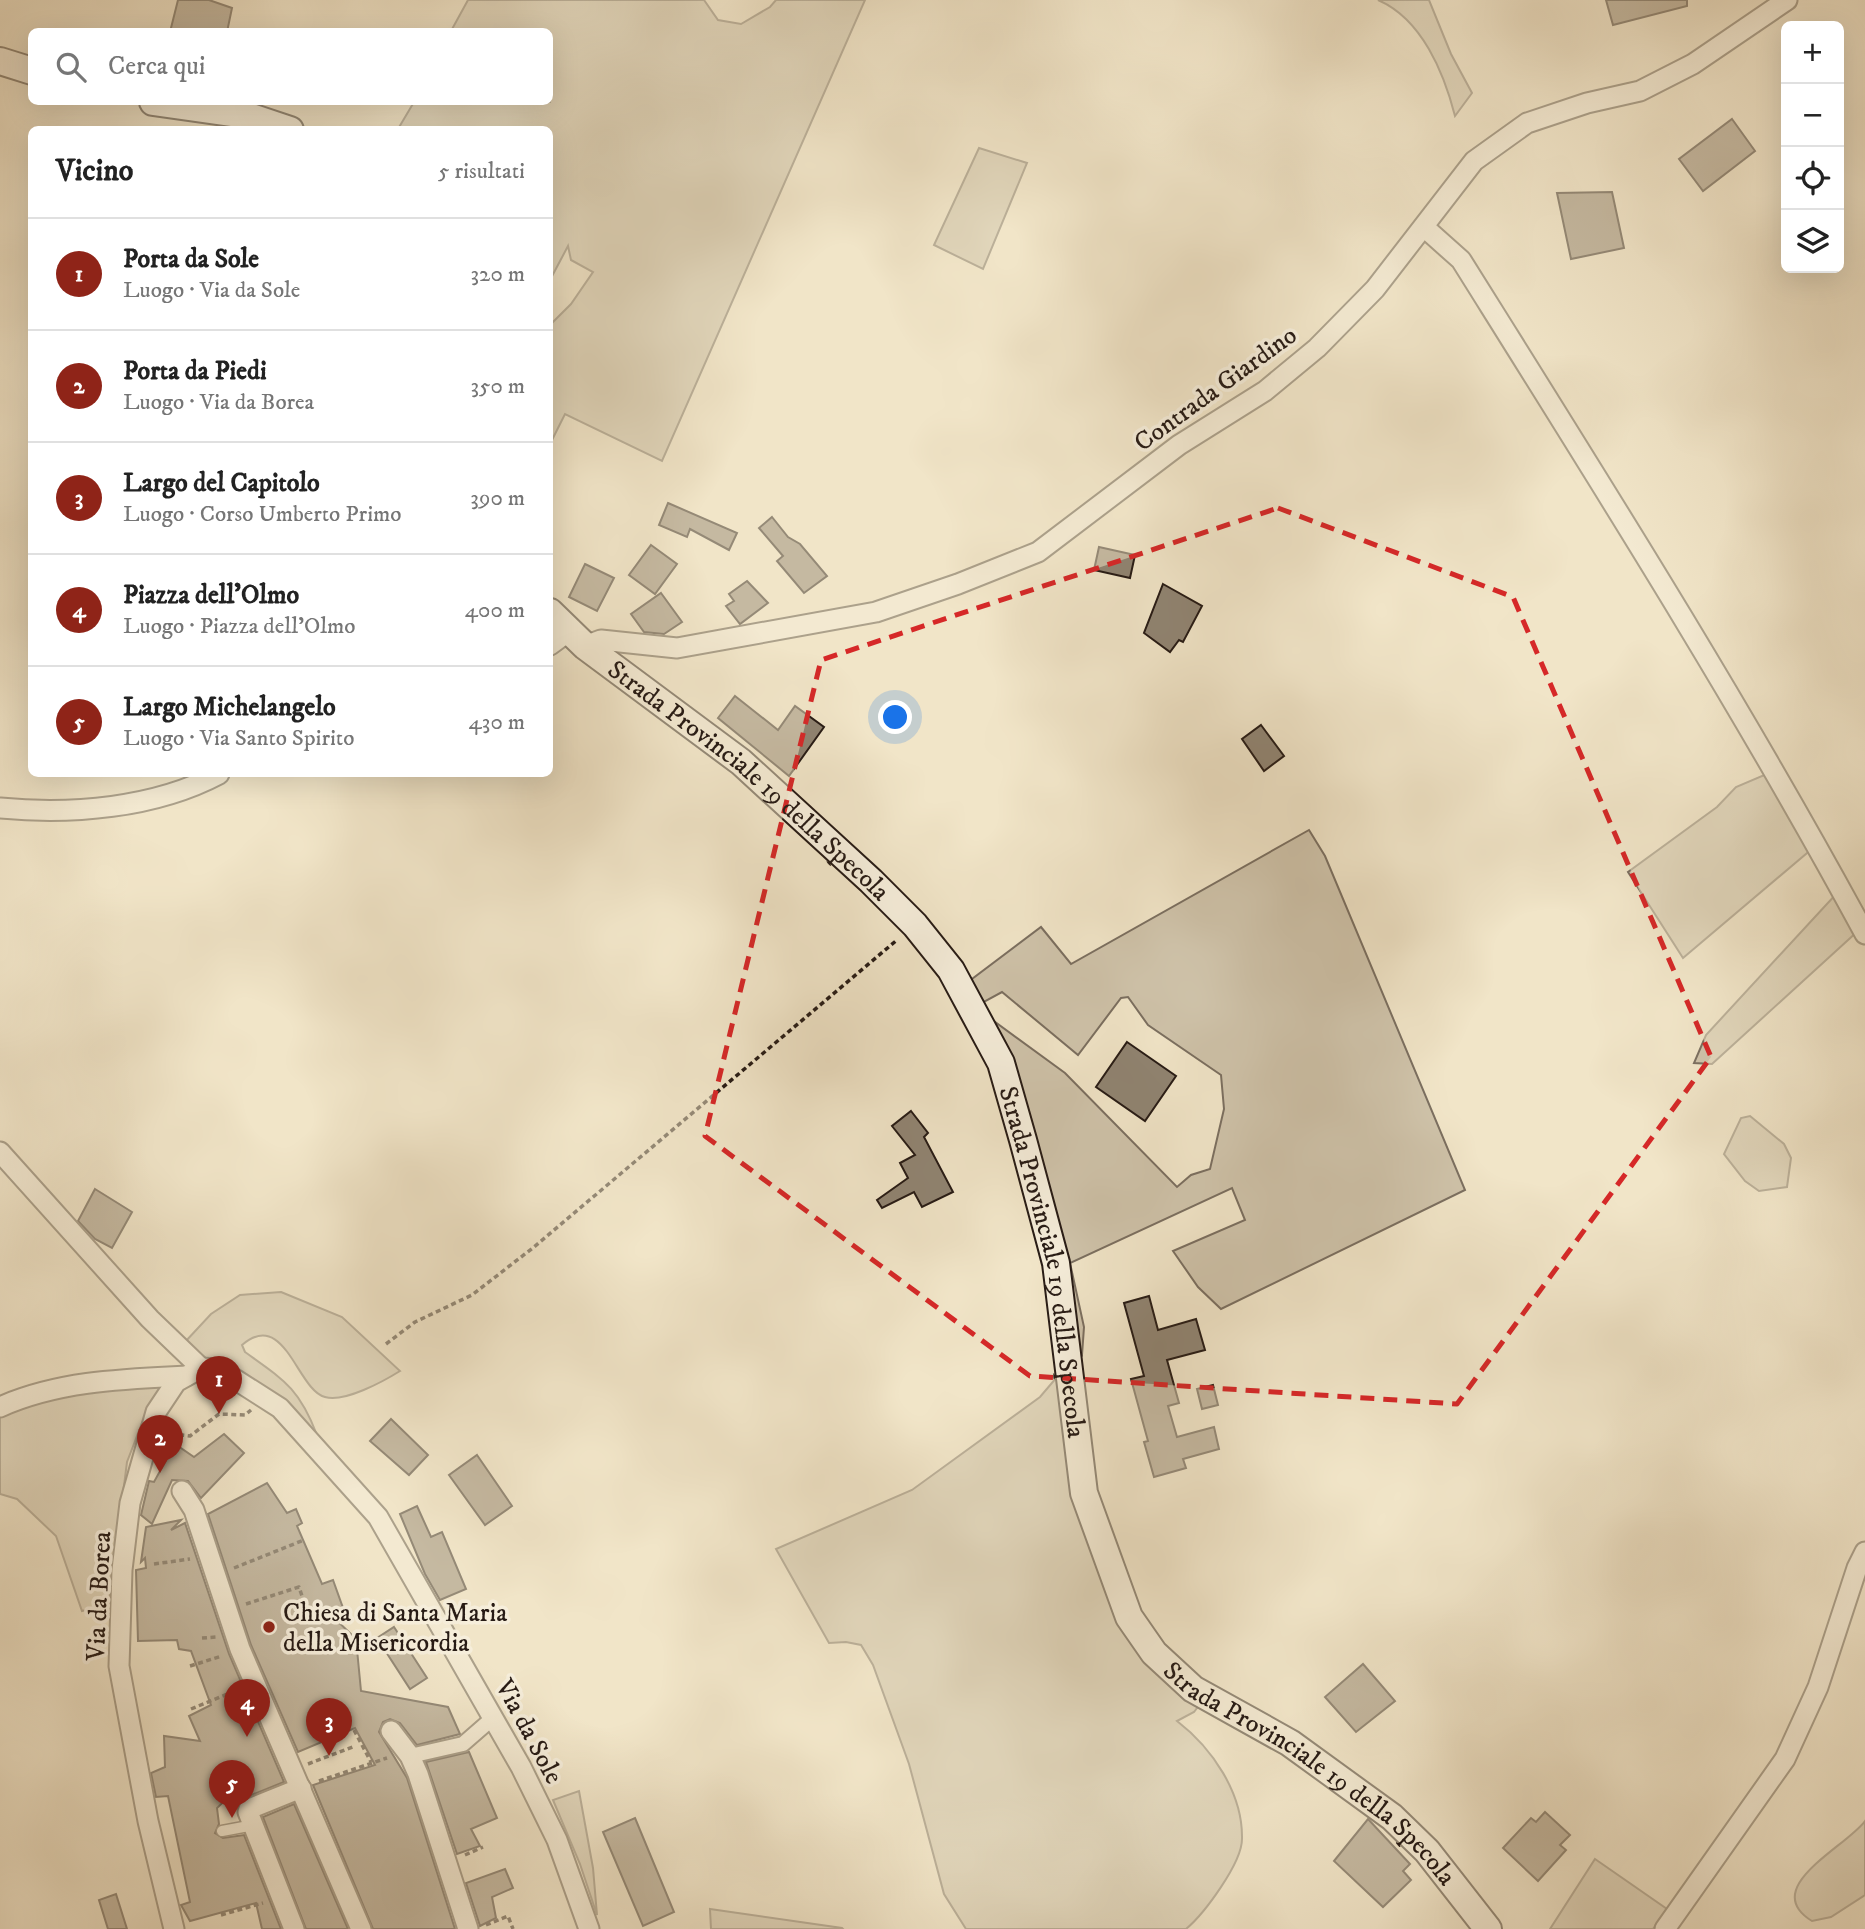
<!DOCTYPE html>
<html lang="it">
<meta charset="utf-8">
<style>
body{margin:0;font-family:"IM FELL DW Pica",serif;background:#f6f6f6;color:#222}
.controls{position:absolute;right:21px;top:21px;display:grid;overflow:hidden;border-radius:10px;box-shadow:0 7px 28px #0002}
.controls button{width:63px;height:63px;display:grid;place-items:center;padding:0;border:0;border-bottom:2px solid #e0e0e0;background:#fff;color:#222;font:35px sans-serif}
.you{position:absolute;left:896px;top:718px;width:24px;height:24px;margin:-18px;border:5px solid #fff;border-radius:50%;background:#1a73e8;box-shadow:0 0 0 10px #1a73e833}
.badge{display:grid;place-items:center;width:46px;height:46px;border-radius:50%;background:#8f2418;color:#fff;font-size:23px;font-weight:700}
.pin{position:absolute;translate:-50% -58px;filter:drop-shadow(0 2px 4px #0008)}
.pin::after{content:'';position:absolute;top:37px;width:24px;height:21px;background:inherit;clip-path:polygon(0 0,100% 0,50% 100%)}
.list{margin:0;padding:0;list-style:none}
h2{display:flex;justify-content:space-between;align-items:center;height:91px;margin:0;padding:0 28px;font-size:30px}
h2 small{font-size:23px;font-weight:400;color:#767676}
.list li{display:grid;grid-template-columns:46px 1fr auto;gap:21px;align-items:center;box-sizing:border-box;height:112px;padding:0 28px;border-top:2px solid #e0e0e0}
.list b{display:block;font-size:26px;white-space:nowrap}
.list p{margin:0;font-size:23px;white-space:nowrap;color:#767676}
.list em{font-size:23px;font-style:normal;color:#767676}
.icon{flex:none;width:38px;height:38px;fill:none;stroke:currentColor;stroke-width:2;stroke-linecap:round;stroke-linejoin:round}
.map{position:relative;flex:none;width:1865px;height:1929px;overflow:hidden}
.search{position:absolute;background:#fff;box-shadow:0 7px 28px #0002;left:28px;top:28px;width:525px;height:77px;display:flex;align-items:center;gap:18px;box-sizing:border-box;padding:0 24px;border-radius:10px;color:#767676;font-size:26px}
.panel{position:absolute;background:#fff;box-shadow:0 7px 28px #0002;left:28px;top:126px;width:525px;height:651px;border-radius:10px}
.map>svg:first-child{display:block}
.green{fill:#cfc3aa;stroke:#7b6f60;stroke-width:2}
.building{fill:#908472;stroke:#271b15;stroke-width:2}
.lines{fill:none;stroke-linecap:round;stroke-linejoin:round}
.service-casing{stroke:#5a4e42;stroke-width:13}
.pedestrian-casing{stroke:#5a4e42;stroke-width:18}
.minor-casing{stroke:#5a4e42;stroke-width:23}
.secondary-casing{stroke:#271b15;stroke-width:30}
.path{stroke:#271b15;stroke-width:3.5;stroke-dasharray:5 3.5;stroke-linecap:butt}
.service{stroke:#f6eedb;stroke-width:10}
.pedestrian{stroke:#f6eedb;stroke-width:14}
.minor{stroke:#f6eedb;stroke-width:19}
.secondary{stroke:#f6eedb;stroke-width:26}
.marked{fill:none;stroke:#d62828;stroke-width:5;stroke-dasharray:14 9;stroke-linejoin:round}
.poi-dot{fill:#8f2418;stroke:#f6eedb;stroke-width:2.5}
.labels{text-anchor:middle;stroke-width:7;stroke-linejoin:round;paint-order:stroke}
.street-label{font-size:26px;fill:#271b15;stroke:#f6eedb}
.poi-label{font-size:26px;fill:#271b15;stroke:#f6eedb;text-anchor:start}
</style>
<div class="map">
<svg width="1865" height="1929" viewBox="0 0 1865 1929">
<rect width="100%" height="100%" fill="#f1e5c8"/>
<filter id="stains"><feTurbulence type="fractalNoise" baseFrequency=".00286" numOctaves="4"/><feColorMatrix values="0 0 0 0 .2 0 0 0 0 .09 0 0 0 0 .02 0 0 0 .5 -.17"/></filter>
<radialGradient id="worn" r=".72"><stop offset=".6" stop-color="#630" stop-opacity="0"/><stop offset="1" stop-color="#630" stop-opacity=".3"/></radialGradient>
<g class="green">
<path d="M 468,0 L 704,0 L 718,20 L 741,24 L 770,7 L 776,0 L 865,0 L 662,461 L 565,414 L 550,444 L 550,325 L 571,304 L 593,272 L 571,260 L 568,246 L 550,280 L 550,130 L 398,129 L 414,102 L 550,102 L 550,32 L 451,31 Z"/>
<path d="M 1378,0 L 1429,0 L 1451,54 L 1472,93 L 1455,116 C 1444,73 1422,19 1378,0 Z"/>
<path d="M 979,148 L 1027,163 L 983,269 L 934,245 Z"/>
<path d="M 1769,773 L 1813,848 L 1683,958 L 1628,872 L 1717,807 L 1736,787 Z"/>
<path d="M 1309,830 L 1325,856 L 1465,1190 L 1221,1309 L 1198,1287 L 1173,1251 L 1245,1220 L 1232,1188 L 1070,1263 L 1084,1327 L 1082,1355 L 1072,1347 L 991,1019 L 1065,1073 L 1177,1187 L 1191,1175 L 1210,1169 L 1224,1109 L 1221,1075 L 1148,1025 L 1128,997 L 1121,998 L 1078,1055 L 1002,992 L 982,1003 L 968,982 L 1041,927 L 1071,964 Z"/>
<path d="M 1838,892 L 1859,930 L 1712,1064 L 1694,1063 L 1706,1035 Z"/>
<path d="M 1750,1116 L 1784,1144 L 1791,1158 L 1787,1187 L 1759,1191 L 1745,1181 L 1724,1154 L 1741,1118 Z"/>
<path d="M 281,1292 L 342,1317 L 400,1371 C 384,1381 344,1403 325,1397 C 297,1390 285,1308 242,1345 L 245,1352 C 284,1380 299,1388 317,1435 L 275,1398 L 204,1359 L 185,1342 L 211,1314 L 240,1295 Z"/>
<path d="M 1057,1377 L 1096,1552 L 1200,1704 L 1194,1712 L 1177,1721 C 1212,1748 1243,1793 1242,1839 C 1242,1863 1204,1914 1186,1929 L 966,1929 L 944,1894 L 909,1764 L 873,1665 L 861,1645 L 846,1642 L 829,1643 L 776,1549 L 912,1490 L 1040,1397 Z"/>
<path d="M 163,1383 L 144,1418 L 127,1462 L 109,1604 L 82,1611 L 56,1536 L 17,1499 L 0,1494 L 0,1417 L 49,1396 Z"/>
<path d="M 579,1791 L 593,1868 L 597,1915 L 580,1864 L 553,1800 Z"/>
<path d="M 1865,1821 L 1865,1895 L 1831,1917 L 1812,1921 C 1758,1888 1846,1847 1865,1821 Z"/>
<path d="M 1595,1859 L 1667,1909 L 1653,1929 L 1550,1929 Z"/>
<path d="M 710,1909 L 842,1928 L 843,1929 L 711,1929 Z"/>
</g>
<g class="building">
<path d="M 178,0 L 209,0 L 232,8 L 227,32 L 170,32 Z"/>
<path d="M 1606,0 L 1687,0 L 1687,6 L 1613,25 Z"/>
<path d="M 1732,119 L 1755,151 L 1703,191 L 1679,159 Z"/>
<path d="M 1612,192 L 1624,248 L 1571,259 L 1557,193 Z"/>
<path d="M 668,503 L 737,533 L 729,550 L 690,529 L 687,537 L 659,525 Z"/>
<path d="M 772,517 L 788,537 L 800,544 L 827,576 L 804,593 L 777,561 L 783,556 L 759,528 Z"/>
<path d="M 651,545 L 677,564 L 655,594 L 629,575 Z"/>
<path d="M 1099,547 L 1135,555 L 1130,578 L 1094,570 Z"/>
<path d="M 585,564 L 614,578 L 597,611 L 569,597 Z"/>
<path d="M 747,581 L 768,603 L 740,624 L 726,606 L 734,601 L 729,594 Z"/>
<path d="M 1163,584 L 1202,606 L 1183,642 L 1179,640 L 1170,652 L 1144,633 Z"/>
<path d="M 661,593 L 682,622 L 664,634 L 644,632 L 631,614 Z"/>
<path d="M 735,696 L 778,730 L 795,706 L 824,727 L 789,776 L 718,718 Z"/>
<path d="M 1261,725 L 1284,756 L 1264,771 L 1242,739 Z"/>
<path d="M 1127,1042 L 1176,1076 L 1145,1121 L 1096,1087 Z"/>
<path d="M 911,1111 L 928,1133 L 924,1137 L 953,1192 L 922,1207 L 914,1192 L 882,1208 L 877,1200 L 908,1178 L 900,1163 L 915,1155 L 892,1126 Z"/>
<path d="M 95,1189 L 132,1212 L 112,1248 L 95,1239 L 78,1221 Z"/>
<path d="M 1149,1296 L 1158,1330 L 1196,1319 L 1205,1350 L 1167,1360 L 1179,1403 L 1168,1406 L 1177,1437 L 1214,1427 L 1219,1449 L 1183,1459 L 1186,1468 L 1154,1477 L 1144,1442 L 1148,1441 L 1131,1379 L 1144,1376 L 1124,1303 Z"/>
<path d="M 1213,1385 L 1218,1405 L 1202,1409 L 1197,1389 Z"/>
<path d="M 391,1419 L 428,1455 L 409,1475 L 370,1441 Z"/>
<path d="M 224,1434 L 244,1453 L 201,1498 L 188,1481 L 172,1480 L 152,1524 L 141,1515 L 149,1481 L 154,1482 L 175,1444 L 194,1457 Z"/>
<path d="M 477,1455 L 512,1506 L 485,1525 L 449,1475 Z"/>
<path d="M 267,1483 L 287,1513 L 296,1509 L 302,1523 L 297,1526 L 322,1584 L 333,1580 L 343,1608 L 329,1613 L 356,1639 L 361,1691 L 448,1707 L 460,1734 L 417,1745 L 400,1723 L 390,1719 L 383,1722 L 379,1732 L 407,1778 L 455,1929 L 373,1929 L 313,1785 L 375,1765 L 355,1728 L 298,1752 L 251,1645 L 208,1514 Z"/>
<path d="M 417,1506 L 431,1537 L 442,1532 L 466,1589 L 440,1600 L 425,1574 L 400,1514 Z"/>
<path d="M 181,1520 L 171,1530 L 185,1523 L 229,1654 L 284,1782 L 244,1798 L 240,1786 L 217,1808 L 219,1824 L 215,1833 L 223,1838 L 244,1835 L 281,1929 L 262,1929 L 256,1903 L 190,1921 L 181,1905 L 190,1902 L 168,1796 L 156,1797 L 151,1773 L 165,1767 L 164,1736 L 200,1741 L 189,1716 L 211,1705 L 191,1651 L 179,1649 L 177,1640 L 138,1641 L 136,1570 L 146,1568 L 145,1558 L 141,1562 L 146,1527 Z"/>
<path d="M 394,1627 L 427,1678 L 410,1689 L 377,1638 Z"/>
<path d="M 1363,1664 L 1395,1701 L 1356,1732 L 1325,1697 Z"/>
<path d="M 469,1752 L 497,1818 L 471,1829 L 480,1846 L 457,1854 L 426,1762 Z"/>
<path d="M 294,1804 L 348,1929 L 306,1929 L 263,1817 Z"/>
<path d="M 1545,1812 L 1570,1835 L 1560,1845 L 1566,1850 L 1538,1881 L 1503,1848 L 1531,1818 L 1536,1822 Z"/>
<path d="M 635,1818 L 674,1912 L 643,1926 L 603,1832 Z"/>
<path d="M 1368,1819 L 1410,1864 L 1403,1871 L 1411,1880 L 1383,1907 L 1334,1861 Z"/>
<path d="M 505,1869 L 513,1888 L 492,1897 L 496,1918 L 480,1926 L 466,1883 Z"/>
<path d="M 116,1894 L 127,1929 L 108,1929 L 99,1900 Z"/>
</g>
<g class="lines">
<g class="service-casing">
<path id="service" d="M 222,1831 L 254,1825"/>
</g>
<g class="pedestrian-casing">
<path id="pedestrian" d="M 410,1756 L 463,1744 L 494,1717"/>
</g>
<g class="minor-casing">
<g id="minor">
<path d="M 1424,227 L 1461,260 C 1600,482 1740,703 1865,934"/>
<path d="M 550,645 L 569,631"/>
<path d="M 585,646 L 601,640 L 677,648 L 876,612 L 958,584 L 1038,552 L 1179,445 L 1265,391 L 1317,348 L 1375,289 L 1474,161 L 1527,123 L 1587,103 L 1640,91 L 1693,64 L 1787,0"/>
<path d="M 0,808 C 71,815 155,808 219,774"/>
<path d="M 0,1152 L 150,1319 L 201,1368"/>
<path d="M 201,1368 L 219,1369 L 280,1408 L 378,1517 L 521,1767 L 557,1840 L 589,1929"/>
<path d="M 0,1407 C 58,1381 123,1379 186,1376"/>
<path d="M 182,1491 L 194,1510 L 240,1649 L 361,1929"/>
<path d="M 391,1731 L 410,1756 L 418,1774 L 468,1929"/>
<path d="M 174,1929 L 148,1821 L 119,1666 L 122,1570 L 130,1503 L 156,1412 L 176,1382 L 201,1368"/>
<path d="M 294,1929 L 248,1812 L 249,1809 L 301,1788"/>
<path d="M 1665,1929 L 1785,1759 L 1818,1687 L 1857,1568 L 1865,1552"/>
</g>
</g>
<g class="secondary-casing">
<g id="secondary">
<path d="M 0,61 L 32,71"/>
<path d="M 153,102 L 245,115 L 290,130"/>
<path id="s1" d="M 550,612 L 585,646 L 741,762 L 871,881 L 915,925 L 951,970 L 1001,1063 L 1023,1140 L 1056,1263 L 1084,1493 L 1129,1617 L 1154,1653 L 1193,1689 L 1290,1743 L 1392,1817 L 1427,1851 L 1488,1929"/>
</g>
</g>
<g class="path">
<path d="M 386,1344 L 415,1322 L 472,1295 L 534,1247 L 897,940"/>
<path d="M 165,1456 L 171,1454 L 182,1435 L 190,1436 L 219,1414 L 245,1415 L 251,1410"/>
<path d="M 154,1564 L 190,1559"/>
<path d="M 234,1568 L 304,1540"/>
<path d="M 246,1604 L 299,1587 L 307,1611"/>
<path d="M 202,1638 L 216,1637"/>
<path d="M 190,1666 L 222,1656"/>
<path d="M 191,1709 L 237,1690"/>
<path d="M 354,1730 L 371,1762"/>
<path d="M 308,1764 L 355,1746"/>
<path d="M 319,1781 L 387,1758"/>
<path d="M 465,1855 L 483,1847"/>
<path d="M 221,1915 L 263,1903"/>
<path d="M 486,1925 L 508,1916 L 513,1929"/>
</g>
<use href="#service" class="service"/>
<use href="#pedestrian" class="pedestrian"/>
<use href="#minor" class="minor"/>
<use href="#secondary" class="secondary"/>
</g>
<path d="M0 0H1865V1929H0ZM 1278,508 L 1513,597 L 1711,1057 L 1457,1404 L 1030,1376 L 705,1136 L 821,660 Z" fill="#f1e5c8" fill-opacity=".55" fill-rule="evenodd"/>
<path class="marked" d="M 1278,508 L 1513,597 L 1711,1057 L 1457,1404 L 1030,1376 L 705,1136 L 821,660 Z"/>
<circle class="poi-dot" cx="269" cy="1627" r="7"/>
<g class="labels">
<g class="street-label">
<text transform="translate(1215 388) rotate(-36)" y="9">Contrada Giardino</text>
<text dy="9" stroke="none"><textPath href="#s1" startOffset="261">Strada Provinciale 19 della Specola</textPath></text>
<text dy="9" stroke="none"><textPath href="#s1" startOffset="849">Strada Provinciale 19 della Specola</textPath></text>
<text transform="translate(98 1596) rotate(-87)" y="9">Via da Borea</text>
<text transform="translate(530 1731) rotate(62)" y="9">Via da Sole</text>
<text dy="9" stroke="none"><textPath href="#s1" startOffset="1458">Strada Provinciale 19 della Specola</textPath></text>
</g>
<g class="poi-label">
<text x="283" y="1621">Chiesa di Santa Maria<tspan x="283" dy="30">della Misericordia</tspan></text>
</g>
</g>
<rect width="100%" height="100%" filter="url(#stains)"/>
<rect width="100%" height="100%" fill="url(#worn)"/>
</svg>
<div class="controls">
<button>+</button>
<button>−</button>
<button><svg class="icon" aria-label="locate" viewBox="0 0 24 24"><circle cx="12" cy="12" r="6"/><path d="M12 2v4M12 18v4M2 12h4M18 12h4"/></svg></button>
<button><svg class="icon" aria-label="layers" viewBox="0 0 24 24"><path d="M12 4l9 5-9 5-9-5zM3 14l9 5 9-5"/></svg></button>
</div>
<div class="you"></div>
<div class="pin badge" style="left:219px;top:1414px">1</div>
<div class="pin badge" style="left:160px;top:1473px">2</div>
<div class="pin badge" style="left:329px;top:1756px">3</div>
<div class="pin badge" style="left:247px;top:1737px">4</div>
<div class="pin badge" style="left:232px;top:1818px">5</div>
<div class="search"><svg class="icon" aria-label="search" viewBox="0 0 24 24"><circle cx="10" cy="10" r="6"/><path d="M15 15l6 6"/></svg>Cerca qui</div>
<section class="panel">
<h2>Vicino<small>5 risultati</small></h2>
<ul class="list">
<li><span class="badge">1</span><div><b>Porta da Sole</b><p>Luogo · Via da Sole</p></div><em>320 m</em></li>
<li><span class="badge">2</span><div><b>Porta da Piedi</b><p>Luogo · Via da Borea</p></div><em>350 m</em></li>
<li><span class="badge">3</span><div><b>Largo del Capitolo</b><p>Luogo · Corso Umberto Primo</p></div><em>390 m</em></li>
<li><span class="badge">4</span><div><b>Piazza dell'Olmo</b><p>Luogo · Piazza dell'Olmo</p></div><em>400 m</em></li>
<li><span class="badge">5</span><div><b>Largo Michelangelo</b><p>Luogo · Via Santo Spirito</p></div><em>430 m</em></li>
</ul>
</section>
</div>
